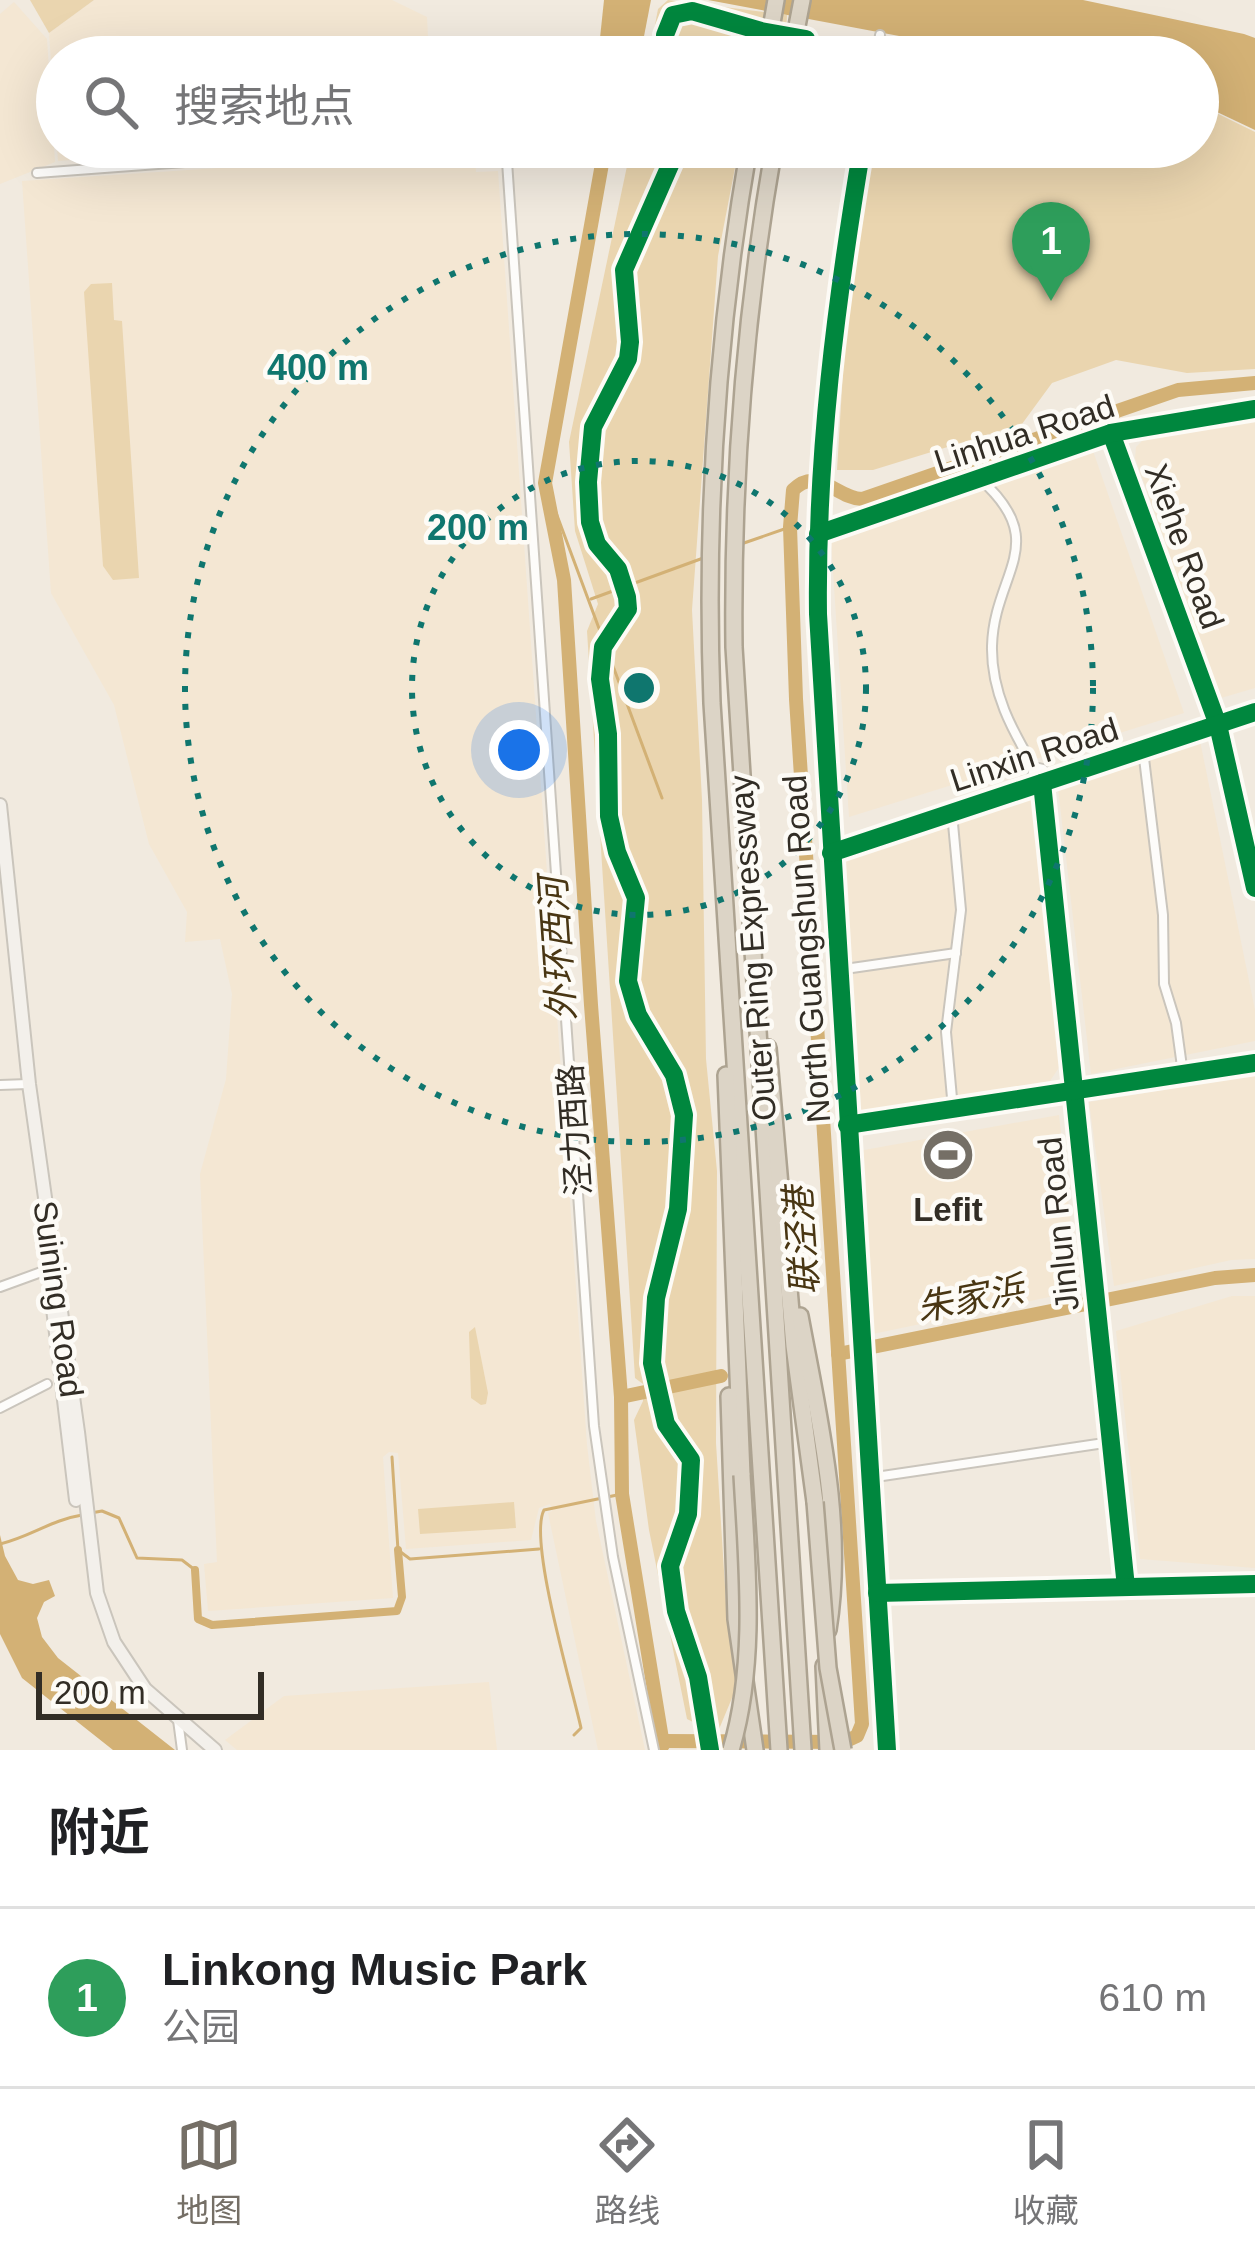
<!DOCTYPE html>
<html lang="zh">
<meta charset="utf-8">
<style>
body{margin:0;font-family:Arial,"Noto Sans SC",sans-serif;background:#f6f6f6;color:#202124}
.scale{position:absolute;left:36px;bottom:30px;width:228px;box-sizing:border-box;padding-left:12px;border:6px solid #322d25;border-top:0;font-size:33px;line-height:42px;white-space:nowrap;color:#322d25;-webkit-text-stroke:9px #fdfbf6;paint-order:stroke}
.you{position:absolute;left:519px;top:750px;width:42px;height:42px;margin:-30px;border:9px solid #fff;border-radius:50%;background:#1a73e8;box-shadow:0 0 0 18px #1a73e833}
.badge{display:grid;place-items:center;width:78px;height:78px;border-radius:50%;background:#756f66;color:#fff;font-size:39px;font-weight:700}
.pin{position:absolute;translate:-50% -99px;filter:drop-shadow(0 3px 6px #0008)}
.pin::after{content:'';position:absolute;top:63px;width:42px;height:36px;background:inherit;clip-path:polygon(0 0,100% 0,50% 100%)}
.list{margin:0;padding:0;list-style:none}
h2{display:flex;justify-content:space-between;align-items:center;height:156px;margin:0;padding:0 48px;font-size:51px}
h2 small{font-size:39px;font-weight:400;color:#757577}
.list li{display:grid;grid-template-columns:78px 1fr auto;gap:36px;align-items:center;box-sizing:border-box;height:180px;padding:0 48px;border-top:3px solid #e0e0e0}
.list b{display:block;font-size:45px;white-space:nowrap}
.list p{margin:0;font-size:39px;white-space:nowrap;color:#757577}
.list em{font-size:39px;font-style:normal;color:#757577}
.icon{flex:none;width:66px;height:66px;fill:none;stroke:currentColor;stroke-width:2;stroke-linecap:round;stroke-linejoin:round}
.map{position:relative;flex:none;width:1255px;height:1750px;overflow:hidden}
.search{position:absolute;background:#fff;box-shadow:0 12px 48px #0002;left:36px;right:36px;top:36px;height:132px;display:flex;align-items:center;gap:30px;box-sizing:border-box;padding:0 42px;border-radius:66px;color:#757577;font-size:45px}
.sheet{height:336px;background:#fff}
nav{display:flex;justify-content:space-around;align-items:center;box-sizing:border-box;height:168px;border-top:3px solid #e0e0e0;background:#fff;font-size:33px;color:#757577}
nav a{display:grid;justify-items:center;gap:6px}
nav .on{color:#756f66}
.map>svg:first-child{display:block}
.built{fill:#f4e7d3}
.green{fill:#ead5af}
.water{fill:#d3b175}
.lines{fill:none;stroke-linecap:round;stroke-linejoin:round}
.stream{stroke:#d3b175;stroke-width:3}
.canal{stroke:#d3b175;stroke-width:8}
.river{stroke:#d3b175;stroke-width:14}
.minor-casing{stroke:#cac5bc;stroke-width:12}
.tertiary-casing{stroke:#cac5bc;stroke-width:15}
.secondary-casing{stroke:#cac5bc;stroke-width:16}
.motorway-casing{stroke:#ada391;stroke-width:20}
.minor{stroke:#fdfcfa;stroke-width:8}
.tertiary{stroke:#fdfcfa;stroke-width:10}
.secondary{stroke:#f3f0eb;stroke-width:12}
.motorway{stroke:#dcd4c6;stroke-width:15}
.motorway-bridge-casing{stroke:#ada391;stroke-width:20;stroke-linecap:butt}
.motorway-bridge{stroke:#dcd4c6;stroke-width:15}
.cycleway-casing{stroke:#fdfbf6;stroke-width:26}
.cycleway{stroke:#00873e;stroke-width:18}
.ring{fill:none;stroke:#0f766e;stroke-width:6;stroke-dasharray:6 12}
.labels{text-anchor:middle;stroke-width:9;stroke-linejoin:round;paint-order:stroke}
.street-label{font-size:33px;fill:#322d25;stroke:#fdfbf6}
.poi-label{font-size:33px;font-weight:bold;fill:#322d25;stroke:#fdfbf6}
.water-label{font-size:36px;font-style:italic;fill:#493613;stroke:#fdfbf6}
.centre{fill:#0f766e;stroke:#fdfbf6;stroke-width:6}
.ring-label{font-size:36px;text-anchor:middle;font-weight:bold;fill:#0f766e;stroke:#fdfbf6;stroke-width:9;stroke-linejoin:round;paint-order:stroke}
</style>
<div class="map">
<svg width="1255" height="1750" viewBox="0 0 1255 1750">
<rect width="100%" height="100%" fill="#f1eadf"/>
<g class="built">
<path d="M 94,0 L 392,0 L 427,17 L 429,57 L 57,57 L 57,147 L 242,147 L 58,161 L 49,33 Z"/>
<path d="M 14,2 L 47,39 L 55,162 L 0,184 L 0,14 Z"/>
<path d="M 461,152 L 475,152 L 476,172 L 498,171 L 587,1445 L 596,1521 L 645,1750 L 598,1750 L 548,1513 L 552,1511 L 550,1504 L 539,1508 L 531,1540 L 406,1549 L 398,1453 L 389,1452 L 383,1457 L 393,1598 L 208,1611 L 204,1564 L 217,1562 L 200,1174 L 226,1079 L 232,994 L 220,939 L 185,942 L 187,912 L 149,844 L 114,705 L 51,593 L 22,181 Z"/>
<path d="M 1255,414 L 1255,688 L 1221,698 L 1135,458 L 1136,447 L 1153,430 Z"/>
<path d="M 1092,448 L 1184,713 L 849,817 L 831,540 Z"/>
<path d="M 1200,741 L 1255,1010 L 1255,1041 L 1091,1074 L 1058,788 Z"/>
<path d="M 1031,799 L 1062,1063 L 1050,1081 L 860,1112 L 834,861 Z"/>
<path d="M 1255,1075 L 1255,1259 L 1231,1260 L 1114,1286 L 1089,1102 Z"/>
<path d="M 1059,1115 L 1078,1291 L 868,1335 L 853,1152 Z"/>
<path d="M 1232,1296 L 1255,1296 L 1255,1568 L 1140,1559 L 1116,1331 Z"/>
<path d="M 489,1682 L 497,1750 L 237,1750 L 225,1740 L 284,1696 Z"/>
</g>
<g class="green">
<path d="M 30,0 L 94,0 L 49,33 Z"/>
<path d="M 668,0 L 787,15 L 785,56 L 649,57 L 658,9 Z"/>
<path d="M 890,36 L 997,57 L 887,57 Z"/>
<path d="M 1198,104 L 1255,132 L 1255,369 L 1187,373 L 1116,360 L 1052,383 L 1022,424 L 873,470 L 837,470 L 851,241 L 870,147 L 1198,147 Z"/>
<path d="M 631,147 L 739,147 L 718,256 L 692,610 L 702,800 L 706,1059 L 717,1171 L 716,1443 L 727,1619 L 737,1686 L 717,1734 L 687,1719 L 649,1530 L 634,1420 L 643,1401 L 643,1384 L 635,1378 L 587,631 L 598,604 L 575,531 L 569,442 Z"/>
<path d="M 112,283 L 114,320 L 122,321 L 139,578 L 113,580 L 103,566 L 84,292 L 91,284 Z"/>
<path d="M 475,1327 L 488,1393 L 486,1404 L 481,1405 L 471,1398 L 469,1332 Z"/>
<path d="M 514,1502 L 516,1528 L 420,1534 L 418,1509 Z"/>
</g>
<g class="water">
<path d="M 604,0 L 651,0 L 640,57 L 598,57 Z"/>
<path d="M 708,0 L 1083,0 L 1244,34 L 1255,38 L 1255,130 L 1198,103 L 1198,57 L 1011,57 Z"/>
<path d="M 0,1535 L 5,1556 L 18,1580 L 33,1584 L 49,1580 L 55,1596 L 44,1602 L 37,1618 L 42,1637 L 58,1658 L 175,1750 L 113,1750 L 22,1678 L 0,1634 Z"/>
</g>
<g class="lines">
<g class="stream">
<path d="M 545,483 L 662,798"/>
<path d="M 744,543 L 790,527"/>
<path d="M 591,599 L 706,557"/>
<path d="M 392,1457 L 398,1550 L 410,1559 L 539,1549"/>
<path d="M 91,1513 L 102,1511 L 119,1518 L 137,1558 L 182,1560 L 195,1570"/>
<path d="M 0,1544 C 30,1537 51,1520 82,1515"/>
<path d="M 574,1735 L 581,1728 C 572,1687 528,1540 544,1510 L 622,1494"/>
</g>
<path class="canal" d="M 195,1570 L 198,1619 L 212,1625 L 397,1611 L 402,1597 L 398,1550"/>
<g class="river">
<path d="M 605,147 L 545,483 L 564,580 L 591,1005 L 621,1397 L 622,1494 L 663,1745"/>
<path d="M 838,1354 L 1215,1278 L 1255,1275"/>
<path d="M 621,1397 L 721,1376"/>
<path d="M 662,1741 L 844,1742 L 857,1736 L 862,1724 L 796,699 L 790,527 L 793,490 C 818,465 836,498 862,499 L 1178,390 L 1255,383"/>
</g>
<g class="minor-casing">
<g id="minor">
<path d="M 877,57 L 880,35"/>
<path d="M 506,147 L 594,1426 L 613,1557 L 654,1750"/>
<path d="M 37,173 L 389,147"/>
<path d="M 979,478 C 1053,543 994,572 992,646 C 991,692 1012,730 1034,767"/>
<path d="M 818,534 L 828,373 L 862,147"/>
<path d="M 1143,750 L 1163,915 L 1164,984 L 1176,1023 L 1183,1074"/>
<path d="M 1030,787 L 1034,767 L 1043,769 L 1052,780"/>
<path d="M 952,813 L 961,910 L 946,1032 L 953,1109"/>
<path d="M 838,970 L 956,953"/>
<path d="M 0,1085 L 28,1084"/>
<path d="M 0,1287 L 55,1267"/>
<path d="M 0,1408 L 47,1384"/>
<path d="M 869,1478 L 1111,1442"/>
<path d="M 178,1720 L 182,1750"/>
</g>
</g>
<g class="tertiary-casing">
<g id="tertiary">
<path d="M 1042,783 L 1126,1587"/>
<path d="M 831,853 L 1255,712"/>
<path d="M 847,1125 L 1255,1063"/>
<path d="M 877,1593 L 1255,1584"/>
<path d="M 887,1750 L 819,672 L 818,534 L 1111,433 L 1255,409"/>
</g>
</g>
<g class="secondary-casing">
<g id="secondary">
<path d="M 1111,433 L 1218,725 L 1255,888"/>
<path d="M 0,805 L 29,1084 L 78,1432 L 97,1593 L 114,1642 L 145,1689 L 215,1750"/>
<path d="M 52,1300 L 76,1500"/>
</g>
</g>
<g class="motorway-casing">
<g id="motorway">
<path d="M 766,57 L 776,0"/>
<path d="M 791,57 L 802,0"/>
<path d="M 749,147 C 717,331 705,516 712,703 L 779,1750"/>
<path d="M 774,147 C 745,312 732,480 734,647 L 803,1750"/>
<path d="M 768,1048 L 794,1346 L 815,1502"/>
<path d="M 726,1075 L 742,1475"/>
<path d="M 800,1316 C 819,1419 845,1525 828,1630"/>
<path d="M 729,1396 L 736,1619 L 755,1750"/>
<path d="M 824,1666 L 828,1750"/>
</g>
</g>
<use href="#minor" class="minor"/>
<use href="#tertiary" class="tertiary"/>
<use href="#secondary" class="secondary"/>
<use href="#motorway" class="motorway"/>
<g class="motorway-bridge-casing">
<g id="motorway-bridge">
<path d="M 815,1502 L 828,1668 L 843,1750"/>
<path d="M 731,1750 C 757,1662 747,1566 742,1475"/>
</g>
</g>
<use href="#motorway-bridge" class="motorway-bridge"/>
<g class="cycleway-casing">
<g id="cycleway">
<path d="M 666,57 L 665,35 L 673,15 L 692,11 L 761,31 L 806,39"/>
<path d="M 678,147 L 624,270 L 630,342 L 628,359 L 593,427 L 588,482 L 590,522 L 597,544 L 618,569 L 627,597 L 628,609 L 603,647 L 600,679 L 608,734 L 609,816 L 617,852 L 636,898 L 628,981 L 638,1015 L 674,1075 L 684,1115 L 678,1209 L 656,1298 L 652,1363 L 666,1424 L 691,1460 L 688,1514 L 670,1566 L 676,1611 L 698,1677 L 710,1750"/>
<path d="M 862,147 C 836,302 816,456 818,614 L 887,1750"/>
<path d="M 1111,433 L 1218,725 L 1255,888"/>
<path d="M 818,534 L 1111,433 L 1255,409"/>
<path d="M 1042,783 L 1126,1587"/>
<path d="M 831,853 L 1255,712"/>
<path d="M 847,1125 L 1255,1063"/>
<path d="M 877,1593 L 1255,1584"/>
</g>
</g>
<use href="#cycleway" class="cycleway"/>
</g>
<g class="ring">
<circle cx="639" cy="688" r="227"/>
<circle cx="639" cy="688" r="454"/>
</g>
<defs>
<g id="stadium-disc" transform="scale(2.7)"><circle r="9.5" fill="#756f66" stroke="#fdfbf6"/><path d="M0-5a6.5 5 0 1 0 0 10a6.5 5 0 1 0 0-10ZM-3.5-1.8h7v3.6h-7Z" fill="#fff"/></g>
</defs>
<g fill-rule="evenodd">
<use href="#stadium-disc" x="948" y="1155"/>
</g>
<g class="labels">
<g class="street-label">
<text transform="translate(1024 433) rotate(-18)" y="12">Linhua Road</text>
<text transform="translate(1185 546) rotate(70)" y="12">Xiehe Road</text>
<text transform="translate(1034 754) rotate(-18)" y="12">Linxin Road</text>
<text transform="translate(752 948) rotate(-94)" y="12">Outer Ring Expressway</text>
<text transform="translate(806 949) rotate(-94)" y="12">North Guangshun Road</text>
<text transform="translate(574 1130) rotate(-94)" y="12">泾力西路</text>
<text transform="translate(1058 1224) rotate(-96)" y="12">Jinlun Road</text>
<text transform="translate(59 1299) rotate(82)" y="12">Suining Road</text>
</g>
<g class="poi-label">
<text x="948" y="1221">Lefit</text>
</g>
<g class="water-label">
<text transform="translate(557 949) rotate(-94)" y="13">外环西河</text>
<text transform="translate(801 1241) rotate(-94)" y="13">联泾港</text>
<text transform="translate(970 1298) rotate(-11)" y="13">朱家浜</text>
</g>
</g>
<circle cx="639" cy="688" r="18" class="centre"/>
<g class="ring-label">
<text x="318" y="380">400 m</text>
<text x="478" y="540">200 m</text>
</g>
</svg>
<div class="scale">200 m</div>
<div class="you"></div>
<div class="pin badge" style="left:1051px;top:301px;background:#2e9e5b">1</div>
<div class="search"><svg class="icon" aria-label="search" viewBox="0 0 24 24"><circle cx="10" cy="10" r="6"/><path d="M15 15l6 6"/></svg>搜索地点</div>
</div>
<section class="sheet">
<h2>附近<small></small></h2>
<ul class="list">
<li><span class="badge" style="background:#2e9e5b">1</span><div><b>Linkong Music Park</b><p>公园</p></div><em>610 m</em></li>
</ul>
</section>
<nav>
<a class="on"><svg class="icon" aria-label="map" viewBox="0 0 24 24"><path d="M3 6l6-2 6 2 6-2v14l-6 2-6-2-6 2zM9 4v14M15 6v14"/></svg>地图</a>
<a><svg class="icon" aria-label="directions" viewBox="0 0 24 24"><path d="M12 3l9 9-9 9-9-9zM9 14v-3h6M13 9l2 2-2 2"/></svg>路线</a>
<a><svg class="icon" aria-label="saved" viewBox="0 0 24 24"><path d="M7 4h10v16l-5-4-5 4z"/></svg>收藏</a>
</nav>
